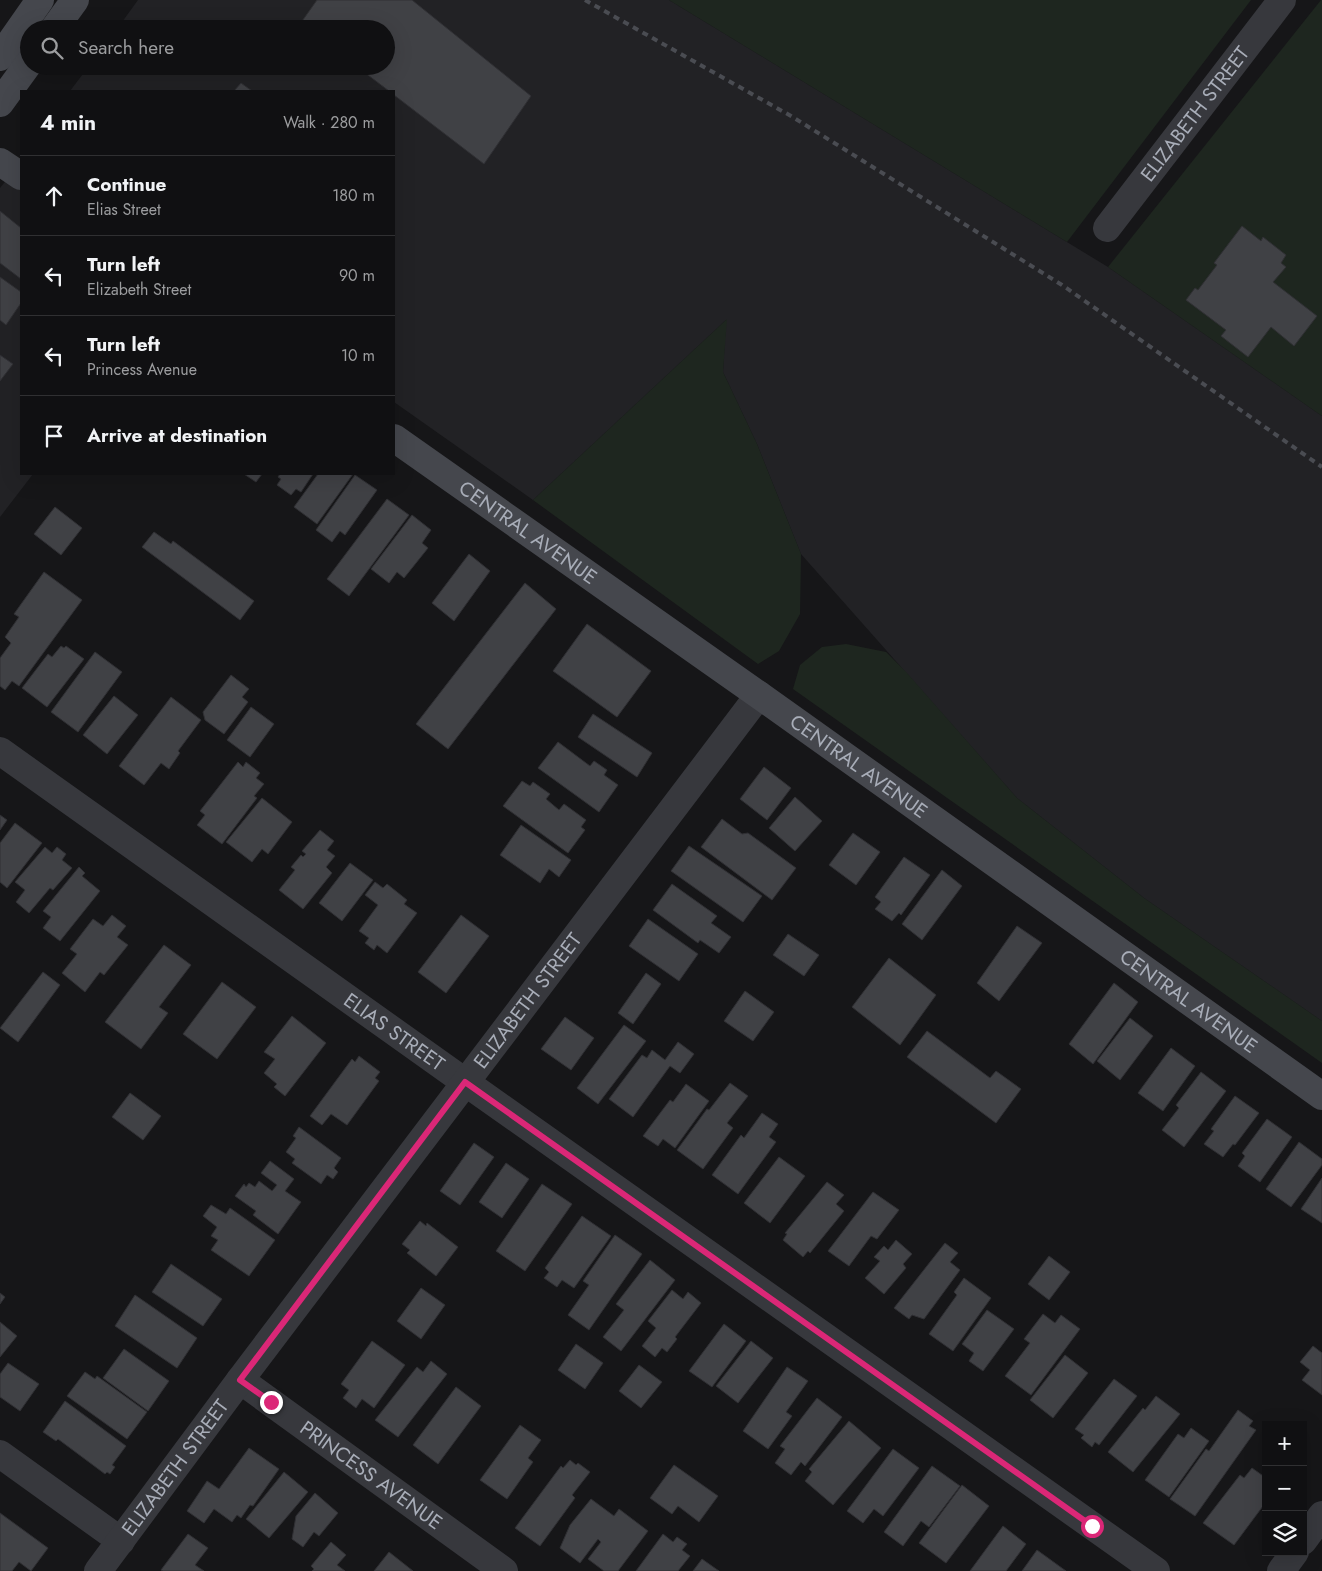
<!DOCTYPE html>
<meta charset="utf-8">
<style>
body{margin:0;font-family:Jost,sans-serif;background:#1e1e20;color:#f1f3f6}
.controls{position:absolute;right:15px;bottom:15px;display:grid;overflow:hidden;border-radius:0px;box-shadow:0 5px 20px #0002}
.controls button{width:45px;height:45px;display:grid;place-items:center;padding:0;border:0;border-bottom:1px solid #303032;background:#101012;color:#f1f3f6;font:25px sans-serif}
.stop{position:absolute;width:15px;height:15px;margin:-11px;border:4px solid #db2777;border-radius:50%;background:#fff}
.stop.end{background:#db2777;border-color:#fff;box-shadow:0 1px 5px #0008}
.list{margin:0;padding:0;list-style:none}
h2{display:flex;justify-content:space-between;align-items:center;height:65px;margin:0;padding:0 20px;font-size:21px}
h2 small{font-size:16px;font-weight:400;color:#9c9d9f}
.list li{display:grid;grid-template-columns:32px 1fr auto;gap:15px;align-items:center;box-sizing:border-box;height:80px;padding:0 20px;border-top:1px solid #303032}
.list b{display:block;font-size:19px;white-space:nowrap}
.list p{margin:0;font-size:16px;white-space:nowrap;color:#9c9d9f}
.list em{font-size:16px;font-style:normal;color:#9c9d9f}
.icon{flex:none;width:28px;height:28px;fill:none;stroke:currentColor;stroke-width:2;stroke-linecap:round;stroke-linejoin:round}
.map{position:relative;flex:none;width:1322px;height:1571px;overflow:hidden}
.search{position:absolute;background:#101012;box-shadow:0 5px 20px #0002;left:20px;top:20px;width:375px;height:55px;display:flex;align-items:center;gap:12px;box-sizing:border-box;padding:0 18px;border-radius:28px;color:#9c9d9f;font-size:19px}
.panel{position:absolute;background:#101012;box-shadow:0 5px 20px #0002;left:20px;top:90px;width:375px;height:385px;border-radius:0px}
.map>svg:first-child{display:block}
.built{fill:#222225}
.green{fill:#1e261f}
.building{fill:#404145;stroke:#303034}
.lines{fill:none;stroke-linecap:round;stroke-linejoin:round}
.street{stroke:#37383d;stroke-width:28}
.secondary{stroke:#45474d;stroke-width:28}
.rail{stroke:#4a4c52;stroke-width:4;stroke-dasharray:6 5;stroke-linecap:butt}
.route{stroke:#db2777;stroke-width:6}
.labels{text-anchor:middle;stroke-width:4.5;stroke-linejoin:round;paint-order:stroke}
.street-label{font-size:20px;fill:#a8adb8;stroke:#111113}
</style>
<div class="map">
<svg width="1322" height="1571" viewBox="0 0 1322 1571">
<rect width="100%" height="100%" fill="#161618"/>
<g class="built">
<path d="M 138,0 L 669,0 L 1108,267 L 1322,416 L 1322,1021 L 1144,898 L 1017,798 L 801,554 L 757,444 L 723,372 L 726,320 L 533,500 L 394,402 L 394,91 L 70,91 L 89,66 L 386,66 L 386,29 L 117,29 Z"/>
<path d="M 8,178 L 21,188 L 21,474 L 33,474 L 0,517 L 0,188 Z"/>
</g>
<g class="green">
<path d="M 669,0 L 1251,0 L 1067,242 Z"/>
<path d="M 1321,0 L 1322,0 L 1322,416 L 1108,267 Z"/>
<path d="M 727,319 L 723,372 L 757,444 L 801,554 L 800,614 L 779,651 L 758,664 L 533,500 Z"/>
<path d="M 846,644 L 886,652 L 907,673 L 1017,798 L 1144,898 L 1322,1021 L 1322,1063 L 793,689 L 800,665 L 822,647 Z"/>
</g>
<g class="building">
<path d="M 317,0 L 412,0 L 531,96 L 484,164 L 394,95 L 394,91 L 389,91 L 356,66 L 386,66 L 386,29 L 307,29 L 300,24 Z"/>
<path d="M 241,83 L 252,91 L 234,91 Z"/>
<path d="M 0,211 L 21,228 L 21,279 L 0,263 Z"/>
<path d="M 1242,226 L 1261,241 L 1263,237 L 1286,255 L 1281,263 L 1286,267 L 1273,282 L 1317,316 L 1294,346 L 1271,327 L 1248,357 L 1221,336 L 1226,330 L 1186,300 L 1195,288 L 1198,290 L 1217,265 L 1214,263 Z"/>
<path d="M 0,277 L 21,292 L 21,303 L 6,325 L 0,320 Z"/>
<path d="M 0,355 L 13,364 L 0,381 Z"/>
<path d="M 244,474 L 262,474 L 256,482 Z"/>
<path d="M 280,474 L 313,474 L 301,492 L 296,489 L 291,495 L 277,485 L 281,479 L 278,477 Z"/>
<path d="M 318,474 L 353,474 L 317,524 L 294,507 Z"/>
<path d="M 355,475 L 377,490 L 345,535 L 340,531 L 332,542 L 316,530 Z"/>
<path d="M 387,499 L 409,515 L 349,596 L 327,579 Z"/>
<path d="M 55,507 L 82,528 L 61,555 L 34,534 Z"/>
<path d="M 412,515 L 431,530 L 422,543 L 428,548 L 404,578 L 397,572 L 389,583 L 371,569 Z"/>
<path d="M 154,532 L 171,544 L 173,541 L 254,601 L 240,620 L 142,547 Z"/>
<path d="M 469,554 L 490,571 L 454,621 L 432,603 Z"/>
<path d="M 44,572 L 82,600 L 19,686 L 12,681 L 5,690 L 0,686 L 0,658 L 11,643 L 5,637 L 19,617 L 14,614 Z"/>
<path d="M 525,583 L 556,609 L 448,749 L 416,724 Z"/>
<path d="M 587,624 L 651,671 L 617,717 L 553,671 Z"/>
<path d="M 61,646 L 64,648 L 66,646 L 84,659 L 47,707 L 22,688 L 48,654 L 52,657 Z"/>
<path d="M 95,652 L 122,672 L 78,732 L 51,712 Z"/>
<path d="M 231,675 L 249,689 L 242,697 L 248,702 L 224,734 L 205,720 L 203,712 Z"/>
<path d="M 114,696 L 138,715 L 107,754 L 83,735 Z"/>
<path d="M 171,697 L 201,720 L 178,751 L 180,753 L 169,769 L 161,763 L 144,785 L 119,766 Z"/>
<path d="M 251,707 L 274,724 L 250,757 L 227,740 Z"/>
<path d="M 593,714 L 652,753 L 637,777 L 578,737 Z"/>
<path d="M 558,742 L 590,766 L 594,761 L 607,770 L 604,775 L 618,785 L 599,812 L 538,768 Z"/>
<path d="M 238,762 L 243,767 L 246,762 L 260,773 L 256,778 L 264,784 L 254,796 L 257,798 L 222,844 L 197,825 L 205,815 L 200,811 Z"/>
<path d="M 764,767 L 791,788 L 767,820 L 740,799 Z"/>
<path d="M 522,781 L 530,786 L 533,782 L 550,794 L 546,799 L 559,810 L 564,804 L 586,820 L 581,827 L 585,830 L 568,853 L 503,806 Z"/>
<path d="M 795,797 L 822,821 L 795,851 L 769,828 Z"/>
<path d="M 262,798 L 292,822 L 268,854 L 262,849 L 252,862 L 226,842 Z"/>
<path d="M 0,815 L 7,820 L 0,830 Z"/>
<path d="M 722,819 L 742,834 L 748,833 L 796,868 L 772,900 L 701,847 Z"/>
<path d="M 15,823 L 42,843 L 7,888 L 0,882 L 0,843 Z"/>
<path d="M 521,825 L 571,860 L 559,877 L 549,869 L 540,883 L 500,855 Z"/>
<path d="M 320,830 L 334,841 L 327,850 L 335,856 L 326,867 L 332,873 L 303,909 L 279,890 L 295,870 L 291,867 L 301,855 L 303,857 L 306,854 L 302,851 Z"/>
<path d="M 853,833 L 880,852 L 856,885 L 829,865 Z"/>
<path d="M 689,846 L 762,896 L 743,922 L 671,871 Z"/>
<path d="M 45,847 L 52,853 L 57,847 L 66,854 L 62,860 L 72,868 L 53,890 L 50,888 L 29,913 L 16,902 L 25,890 L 15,882 Z"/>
<path d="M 904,857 L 930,875 L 901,915 L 899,913 L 892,921 L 875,909 L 881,902 L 875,897 Z"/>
<path d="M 350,863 L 373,880 L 342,921 L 319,903 Z"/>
<path d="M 79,867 L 85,873 L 82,876 L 100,891 L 60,941 L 43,928 L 51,917 L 43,911 Z"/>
<path d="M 942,870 L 962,886 L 922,940 L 902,924 Z"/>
<path d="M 375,882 L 383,888 L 387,884 L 407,900 L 404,904 L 417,913 L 387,953 L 377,945 L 374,950 L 365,943 L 369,938 L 359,931 L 378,905 L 365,895 Z"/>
<path d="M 672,884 L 717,916 L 711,923 L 731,937 L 719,953 L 700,940 L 698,943 L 653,910 Z"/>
<path d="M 112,915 L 126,926 L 117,937 L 128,945 L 104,975 L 100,972 L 85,992 L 62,973 L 77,954 L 70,949 L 93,919 L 103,926 Z"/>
<path d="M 461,915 L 489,936 L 446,993 L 418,972 Z"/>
<path d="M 648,919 L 698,954 L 679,981 L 629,946 Z"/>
<path d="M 1017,926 L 1042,943 L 999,1001 L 977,983 Z"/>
<path d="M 788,934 L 819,955 L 804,976 L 773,955 Z"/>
<path d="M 164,945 L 191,965 L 159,1007 L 168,1013 L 141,1049 L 105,1022 Z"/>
<path d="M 889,958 L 936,995 L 900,1045 L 852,1007 Z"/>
<path d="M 43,972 L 60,985 L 18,1042 L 0,1028 Z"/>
<path d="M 646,973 L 661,984 L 633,1024 L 618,1013 Z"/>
<path d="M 222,982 L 256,1007 L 217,1059 L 183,1034 Z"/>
<path d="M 1114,983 L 1138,1002 L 1093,1064 L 1069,1044 Z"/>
<path d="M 745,991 L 774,1012 L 753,1041 L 724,1021 Z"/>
<path d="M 292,1016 L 326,1043 L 285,1096 L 274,1087 L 277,1084 L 264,1073 L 275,1059 L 264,1052 Z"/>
<path d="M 565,1017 L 594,1038 L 571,1070 L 541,1049 Z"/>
<path d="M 1130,1018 L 1153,1036 L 1120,1080 L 1097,1061 Z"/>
<path d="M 624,1025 L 646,1041 L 598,1104 L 577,1088 Z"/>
<path d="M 927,1031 L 990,1078 L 996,1071 L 1021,1089 L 996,1123 L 907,1057 Z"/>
<path d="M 678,1042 L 694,1054 L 680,1073 L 670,1066 L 633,1117 L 609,1099 L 642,1055 L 647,1058 L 652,1050 L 665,1060 Z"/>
<path d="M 1171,1048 L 1195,1066 L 1163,1111 L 1138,1093 Z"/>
<path d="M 359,1056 L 380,1072 L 375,1078 L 379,1081 L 347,1125 L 331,1114 L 322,1125 L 310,1116 L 352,1059 L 355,1062 Z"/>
<path d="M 1201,1072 L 1226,1091 L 1184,1147 L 1162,1130 L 1179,1108 L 1176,1105 Z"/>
<path d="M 730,1083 L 748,1096 L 727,1123 L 733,1128 L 703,1169 L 677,1150 L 707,1109 L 709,1110 Z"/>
<path d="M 686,1084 L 709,1101 L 675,1148 L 663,1139 L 658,1146 L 643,1136 L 670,1100 L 673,1102 Z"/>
<path d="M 130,1093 L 161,1116 L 143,1140 L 112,1117 Z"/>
<path d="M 1235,1096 L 1259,1113 L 1235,1145 L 1233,1144 L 1223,1157 L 1204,1144 L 1214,1131 L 1211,1129 Z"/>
<path d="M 762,1113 L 778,1124 L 769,1137 L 776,1142 L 738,1194 L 712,1175 L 741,1135 L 744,1138 Z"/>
<path d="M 1267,1119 L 1292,1137 L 1260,1182 L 1238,1166 L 1245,1156 L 1242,1153 Z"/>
<path d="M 299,1127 L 341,1158 L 334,1168 L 338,1172 L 333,1179 L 327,1175 L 321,1184 L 292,1163 L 295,1159 L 286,1152 L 296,1138 L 293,1136 Z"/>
<path d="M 1299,1142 L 1322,1159 L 1322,1165 L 1291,1207 L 1266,1189 Z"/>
<path d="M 474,1143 L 494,1157 L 460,1205 L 440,1191 Z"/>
<path d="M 779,1157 L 805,1176 L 770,1223 L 744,1203 Z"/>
<path d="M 270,1161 L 294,1179 L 285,1191 L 301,1202 L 278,1234 L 253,1215 L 256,1211 L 235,1196 L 244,1184 L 246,1187 L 249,1183 L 255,1187 L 259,1181 L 272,1191 L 277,1185 L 261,1173 Z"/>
<path d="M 506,1163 L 529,1179 L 502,1218 L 479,1202 Z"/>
<path d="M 1322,1178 L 1322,1223 L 1301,1209 Z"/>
<path d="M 827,1182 L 844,1195 L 836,1204 L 844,1211 L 810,1253 L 808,1251 L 803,1257 L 783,1240 L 787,1234 L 785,1233 Z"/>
<path d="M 542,1184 L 572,1204 L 525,1271 L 496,1251 Z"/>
<path d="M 873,1192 L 899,1210 L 877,1239 L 871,1236 L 849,1266 L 828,1251 Z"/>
<path d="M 211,1205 L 226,1214 L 230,1208 L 275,1240 L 249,1276 L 211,1250 L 218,1240 L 211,1236 L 217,1227 L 203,1216 Z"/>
<path d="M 582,1216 L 611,1236 L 574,1288 L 562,1280 L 557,1287 L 544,1278 L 549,1272 L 545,1268 Z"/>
<path d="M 420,1221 L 426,1226 L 427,1223 L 458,1247 L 436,1276 L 407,1253 L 410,1250 L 402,1244 Z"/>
<path d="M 615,1235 L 642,1254 L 589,1330 L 568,1315 L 589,1285 L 583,1281 Z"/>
<path d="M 896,1240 L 912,1254 L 903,1264 L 906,1268 L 884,1294 L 865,1278 L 880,1261 L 874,1257 L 884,1246 L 888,1250 Z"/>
<path d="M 945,1243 L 958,1253 L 950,1262 L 960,1270 L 924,1319 L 912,1315 L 909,1319 L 894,1308 Z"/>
<path d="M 1049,1256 L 1070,1272 L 1049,1300 L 1028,1284 Z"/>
<path d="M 650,1260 L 675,1280 L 621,1351 L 603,1337 L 624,1310 L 616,1304 Z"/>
<path d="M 171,1264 L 222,1299 L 203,1326 L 152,1292 Z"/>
<path d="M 964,1278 L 991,1298 L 953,1351 L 929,1334 L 957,1295 L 954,1292 Z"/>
<path d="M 421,1288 L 445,1305 L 421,1339 L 397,1321 Z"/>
<path d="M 672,1290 L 683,1299 L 688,1292 L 701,1303 L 675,1337 L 677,1339 L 667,1352 L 662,1348 L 655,1357 L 642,1346 L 656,1328 L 648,1321 Z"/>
<path d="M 0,1293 L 5,1297 L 0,1304 Z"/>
<path d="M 135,1295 L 197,1338 L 177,1368 L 115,1326 Z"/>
<path d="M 987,1310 L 1014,1329 L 983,1371 L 969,1361 L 974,1353 L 962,1344 Z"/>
<path d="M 1043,1314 L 1055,1323 L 1061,1315 L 1080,1329 L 1031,1395 L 1005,1376 L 1030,1343 L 1024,1339 Z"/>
<path d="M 0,1322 L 17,1336 L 0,1357 Z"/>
<path d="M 724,1324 L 746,1341 L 712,1387 L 689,1371 Z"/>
<path d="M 372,1341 L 405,1365 L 374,1408 L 362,1399 L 356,1408 L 343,1398 L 349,1390 L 341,1384 Z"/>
<path d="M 751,1341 L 773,1358 L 738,1403 L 716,1386 Z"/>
<path d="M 576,1344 L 603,1363 L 585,1389 L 558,1370 Z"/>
<path d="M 1313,1346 L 1322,1353 L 1322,1395 L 1302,1380 L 1310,1370 L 1300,1362 Z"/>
<path d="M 124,1349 L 169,1381 L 148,1411 L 103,1378 Z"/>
<path d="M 1065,1355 L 1088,1373 L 1053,1418 L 1030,1400 Z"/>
<path d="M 431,1361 L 447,1374 L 398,1437 L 375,1420 L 417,1367 L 423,1372 Z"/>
<path d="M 8,1363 L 39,1384 L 20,1411 L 0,1397 L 0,1374 Z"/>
<path d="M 639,1365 L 662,1382 L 641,1408 L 619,1391 Z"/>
<path d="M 787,1367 L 808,1381 L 786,1412 L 792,1416 L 768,1449 L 743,1431 Z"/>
<path d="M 85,1372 L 95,1379 L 97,1376 L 147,1412 L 127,1439 L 67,1396 Z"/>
<path d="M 1114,1379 L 1137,1396 L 1099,1445 L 1095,1442 L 1092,1447 L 1081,1438 L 1084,1435 L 1075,1429 Z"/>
<path d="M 456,1387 L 481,1406 L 438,1464 L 413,1445 Z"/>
<path d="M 1156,1396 L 1180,1414 L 1133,1472 L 1108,1452 L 1143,1408 L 1145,1410 Z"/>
<path d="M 817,1398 L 842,1417 L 805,1466 L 801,1462 L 791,1475 L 775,1463 L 785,1449 L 780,1446 Z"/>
<path d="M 65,1401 L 126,1446 L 112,1465 L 115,1467 L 110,1474 L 107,1472 L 105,1474 L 58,1439 L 56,1441 L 43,1432 Z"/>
<path d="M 1238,1410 L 1253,1421 L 1249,1426 L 1256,1430 L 1195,1516 L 1170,1499 L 1206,1449 L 1209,1451 Z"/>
<path d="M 849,1421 L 881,1448 L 833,1505 L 805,1481 L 812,1472 L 809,1469 Z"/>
<path d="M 520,1425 L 541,1440 L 528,1458 L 533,1462 L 507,1499 L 480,1480 Z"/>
<path d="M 1191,1428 L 1209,1441 L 1169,1497 L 1145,1480 L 1178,1434 L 1184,1438 Z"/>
<path d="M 249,1448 L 279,1469 L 253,1506 L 250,1505 L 241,1518 L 237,1515 L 232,1522 L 214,1509 L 204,1523 L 187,1511 L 207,1481 L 219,1489 Z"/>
<path d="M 893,1449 L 919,1468 L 883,1516 L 874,1509 L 863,1523 L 847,1511 Z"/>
<path d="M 570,1460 L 576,1465 L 578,1463 L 590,1472 L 572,1495 L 575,1498 L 540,1546 L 515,1528 L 561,1466 L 563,1468 Z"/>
<path d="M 674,1465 L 718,1496 L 699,1522 L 678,1506 L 672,1514 L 650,1498 Z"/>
<path d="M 932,1466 L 960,1486 L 929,1527 L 921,1521 L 903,1546 L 884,1532 Z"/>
<path d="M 1252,1468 L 1266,1478 L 1266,1502 L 1234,1545 L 1203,1523 L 1240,1475 L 1244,1478 Z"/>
<path d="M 284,1472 L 308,1492 L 269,1538 L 246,1519 Z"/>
<path d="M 962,1485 L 989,1506 L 946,1563 L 919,1543 Z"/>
<path d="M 315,1493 L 338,1513 L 319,1536 L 314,1532 L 303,1547 L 292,1539 L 296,1516 Z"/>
<path d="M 591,1499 L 614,1516 L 619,1509 L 648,1531 L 618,1571 L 604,1571 L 588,1559 L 601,1542 L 598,1539 L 580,1563 L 560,1548 L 570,1525 Z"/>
<path d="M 0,1513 L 48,1548 L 31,1571 L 19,1562 L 12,1571 L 0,1571 Z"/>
<path d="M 1003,1526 L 1026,1544 L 1006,1571 L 970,1571 Z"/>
<path d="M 188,1534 L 208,1548 L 195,1565 L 204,1571 L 163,1571 L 161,1570 Z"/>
<path d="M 663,1534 L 673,1542 L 677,1537 L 687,1544 L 682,1550 L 690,1556 L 678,1571 L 636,1571 Z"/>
<path d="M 331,1542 L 346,1555 L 337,1565 L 345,1571 L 312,1571 L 314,1569 L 311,1566 Z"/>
<path d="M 1037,1550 L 1066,1571 L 1022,1571 Z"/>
<path d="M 389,1552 L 413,1571 L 374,1571 Z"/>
<path d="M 702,1559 L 719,1571 L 693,1571 Z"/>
</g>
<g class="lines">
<g class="street">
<path id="s1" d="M 1107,228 L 1282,0"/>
<path id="s2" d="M 0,751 L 465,1082 L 1156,1571"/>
<path id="s3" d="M 240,1380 L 504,1571"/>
<path d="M 0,1454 L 121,1541"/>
<path d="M 1303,1541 L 1322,1515"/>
<path id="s4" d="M 98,1571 L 240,1380 L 759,695"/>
<path d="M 1281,1571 L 1295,1552"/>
</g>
<g class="secondary">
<path d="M 54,29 L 75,0"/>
<path d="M 0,57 L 40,0"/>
<path d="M 0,103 L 29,63"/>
<path d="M 0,162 L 21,176"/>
<path id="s5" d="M 394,438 L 759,695 L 1322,1096"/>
</g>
<path class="rail" d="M 585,0 L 791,116 L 1062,285 L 1322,467"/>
</g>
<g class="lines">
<path class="route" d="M 271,1402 L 240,1380 L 465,1082 L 1092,1526"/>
</g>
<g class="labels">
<g class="street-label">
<text dy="7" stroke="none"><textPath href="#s1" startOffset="144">ELIZABETH STREET</textPath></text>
<text dy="7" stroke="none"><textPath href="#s5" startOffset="164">CENTRAL AVENUE</textPath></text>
<text dy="7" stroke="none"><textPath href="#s5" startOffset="569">CENTRAL AVENUE</textPath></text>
<text dy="7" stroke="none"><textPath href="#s4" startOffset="714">ELIZABETH STREET</textPath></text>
<text dy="7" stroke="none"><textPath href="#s5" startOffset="974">CENTRAL AVENUE</textPath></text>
<text dy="7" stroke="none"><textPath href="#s2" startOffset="484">ELIAS STREET</textPath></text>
<text dy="7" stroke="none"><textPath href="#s4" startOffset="129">ELIZABETH STREET</textPath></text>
<text dy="7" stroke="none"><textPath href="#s3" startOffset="162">PRINCESS AVENUE</textPath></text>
</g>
</g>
</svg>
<div class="controls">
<button>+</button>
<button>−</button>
<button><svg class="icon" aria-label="layers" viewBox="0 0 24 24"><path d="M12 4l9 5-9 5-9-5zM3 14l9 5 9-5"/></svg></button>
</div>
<div class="stop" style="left:1092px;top:1526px"></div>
<div class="stop end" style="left:271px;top:1402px"></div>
<div class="search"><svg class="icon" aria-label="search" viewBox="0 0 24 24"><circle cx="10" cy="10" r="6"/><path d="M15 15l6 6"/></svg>Search here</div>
<section class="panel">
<h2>4 min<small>Walk · 280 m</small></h2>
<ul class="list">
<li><svg class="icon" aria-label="ahead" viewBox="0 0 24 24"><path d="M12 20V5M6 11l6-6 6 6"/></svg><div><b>Continue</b><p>Elias Street</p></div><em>180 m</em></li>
<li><svg class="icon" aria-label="left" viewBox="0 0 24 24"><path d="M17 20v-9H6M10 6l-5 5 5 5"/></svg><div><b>Turn left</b><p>Elizabeth Street</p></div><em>90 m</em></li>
<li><svg class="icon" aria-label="left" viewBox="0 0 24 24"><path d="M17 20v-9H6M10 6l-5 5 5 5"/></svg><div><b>Turn left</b><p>Princess Avenue</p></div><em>10 m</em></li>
<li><svg class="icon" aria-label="arrive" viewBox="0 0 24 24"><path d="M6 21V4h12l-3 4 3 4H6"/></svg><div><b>Arrive at destination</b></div></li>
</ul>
</section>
</div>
